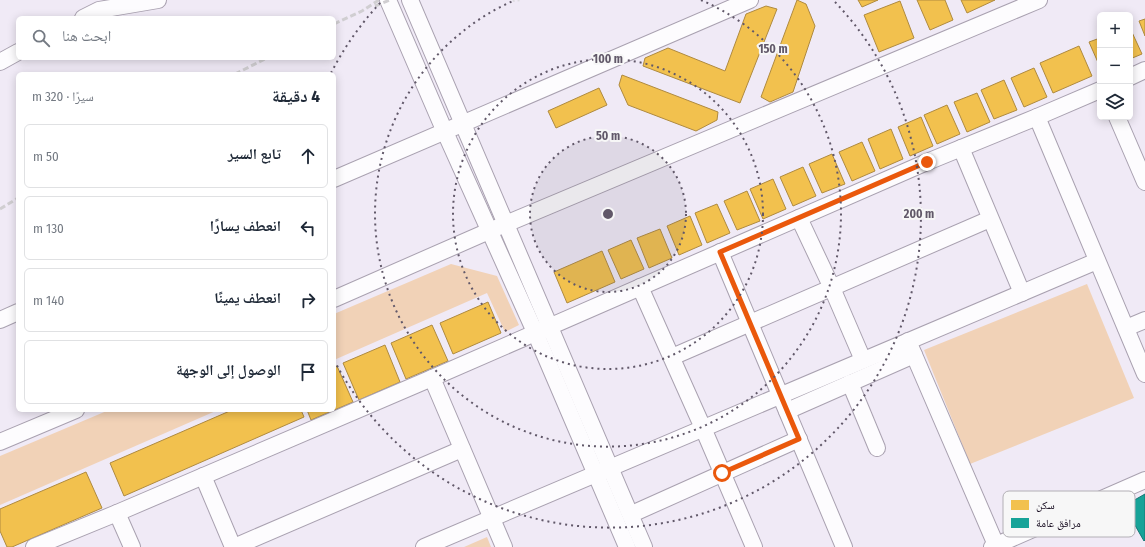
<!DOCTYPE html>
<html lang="ar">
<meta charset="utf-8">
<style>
body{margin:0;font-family:"Fira Sans Condensed","Noto Naskh Arabic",sans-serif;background:#f6f6f7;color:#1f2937;direction:rtl}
.controls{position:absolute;right:12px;top:12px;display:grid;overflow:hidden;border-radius:6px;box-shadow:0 2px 10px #0003}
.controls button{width:36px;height:36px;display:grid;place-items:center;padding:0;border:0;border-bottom:1px solid #e0e1e3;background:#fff;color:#1f2937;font:20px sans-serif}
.stop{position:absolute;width:12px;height:12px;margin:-9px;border:3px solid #ea580c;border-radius:50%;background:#fff}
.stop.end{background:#ea580c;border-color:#fff;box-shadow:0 1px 4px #0008}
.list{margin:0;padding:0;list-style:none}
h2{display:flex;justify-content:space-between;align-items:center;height:52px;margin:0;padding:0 16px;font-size:17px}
h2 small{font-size:13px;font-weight:400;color:#747a83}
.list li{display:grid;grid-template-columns:26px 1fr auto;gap:12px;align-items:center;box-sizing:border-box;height:64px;margin:0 8px 8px;padding:0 8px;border:1px solid #e0e1e3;border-radius:6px}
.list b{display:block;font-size:15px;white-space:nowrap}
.list em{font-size:13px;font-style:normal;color:#747a83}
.icon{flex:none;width:22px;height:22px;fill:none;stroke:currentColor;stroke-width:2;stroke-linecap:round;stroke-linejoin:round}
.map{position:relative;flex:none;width:1145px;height:547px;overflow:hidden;direction:ltr}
.search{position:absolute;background:#fff;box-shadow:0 2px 10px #0003;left:16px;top:16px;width:320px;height:44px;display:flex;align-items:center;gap:10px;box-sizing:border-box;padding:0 14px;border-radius:6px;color:#747a83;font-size:15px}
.panel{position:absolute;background:#fff;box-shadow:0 2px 10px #0003;left:16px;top:72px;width:320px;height:340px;border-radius:6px;direction:rtl}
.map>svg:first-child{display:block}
.green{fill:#f1d2b7}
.homes{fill:#f2c14e;stroke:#af8a3f}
.public{fill:#17a398;stroke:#167573}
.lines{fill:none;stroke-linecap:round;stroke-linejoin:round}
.minor-casing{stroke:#a9a1b0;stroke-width:18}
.path{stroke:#dddbdf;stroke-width:2;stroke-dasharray:2 3;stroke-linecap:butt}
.minor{stroke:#fdfcfe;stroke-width:16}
.rail{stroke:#d0ced1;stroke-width:3;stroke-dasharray:6 3;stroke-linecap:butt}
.route{stroke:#ea580c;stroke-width:5}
.ring{fill:none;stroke:#615869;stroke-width:2;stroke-dasharray:2 4}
.key{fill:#f7f7f7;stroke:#b3b0b6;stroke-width:1}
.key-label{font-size:11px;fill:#14091d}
.centre{fill:#615869;stroke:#f7f7f7;stroke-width:2}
.ring-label{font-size:12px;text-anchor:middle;font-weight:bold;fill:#615869;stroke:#f7f7f7;stroke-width:4;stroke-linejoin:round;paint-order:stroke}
</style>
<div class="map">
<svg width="1145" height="547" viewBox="0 0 1145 547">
<rect width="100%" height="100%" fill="#f0eaf6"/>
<g class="green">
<path d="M 451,264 L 497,276 L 519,325 L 505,332 L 487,293 L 334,360 L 334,314 Z"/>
<path d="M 1087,284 L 1134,398 L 970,464 L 924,350 Z"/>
<path d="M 109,410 L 218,410 L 0,505 L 0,456 Z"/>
<path d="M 487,537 L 491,547 L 464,547 Z"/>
</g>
<g class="homes">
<path d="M 797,0 L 806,4 L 815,26 L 793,92 L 770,102 L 761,97 Z"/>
<path d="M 858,0 L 878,0 L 862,7 Z"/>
<path d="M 917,0 L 945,0 L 953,20 L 930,30 Z"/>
<path d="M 961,0 L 995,0 L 967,13 Z"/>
<path d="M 900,1 L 914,38 L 879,52 L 864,15 Z"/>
<path d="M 766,6 L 777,9 L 740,103 L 643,66 L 645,58 L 668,48 L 725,71 L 746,14 Z"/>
<path d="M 1145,19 L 1145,36 L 1139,21 Z"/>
<path d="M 1130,28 L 1142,54 L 1130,59 Z"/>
<path d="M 1100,38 L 1100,67 L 1089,42 Z"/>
<path d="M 1079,46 L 1092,76 L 1053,93 L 1040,63 Z"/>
<path d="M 1034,68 L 1047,97 L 1024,107 L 1011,78 Z"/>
<path d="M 622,75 L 718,112 L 717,120 L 696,131 L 628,105 L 619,85 Z"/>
<path d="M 1004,80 L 1017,110 L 994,119 L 981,90 Z"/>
<path d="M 599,88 L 607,105 L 556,128 L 548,111 Z"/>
<path d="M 977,93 L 990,122 L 967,132 L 954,102 Z"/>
<path d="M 947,105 L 960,134 L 937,144 L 924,115 Z"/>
<path d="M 921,117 L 933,146 L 910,156 L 898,127 Z"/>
<path d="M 891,129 L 903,159 L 880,169 L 868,139 Z"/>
<path d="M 862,142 L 875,171 L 852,181 L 839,152 Z"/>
<path d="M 832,154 L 845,184 L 822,193 L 809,164 Z"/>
<path d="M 803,167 L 816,196 L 793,206 L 780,177 Z"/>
<path d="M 773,179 L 786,209 L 763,219 L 750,189 Z"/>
<path d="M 747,191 L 760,221 L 737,230 L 724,201 Z"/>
<path d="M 717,204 L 730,233 L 707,243 L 695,213 Z"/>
<path d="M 690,216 L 702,245 L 679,255 L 667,226 Z"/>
<path d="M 660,229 L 672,258 L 649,268 L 637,238 Z"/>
<path d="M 631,240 L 644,269 L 621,279 L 608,250 Z"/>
<path d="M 602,251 L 615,282 L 567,303 L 554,272 Z"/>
<path d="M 488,302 L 501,333 L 453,354 L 440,323 Z"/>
<path d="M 432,325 L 448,361 L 406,379 L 391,343 Z"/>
<path d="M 385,345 L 400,382 L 359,400 L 343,363 Z"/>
<path d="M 337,366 L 353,402 L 311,420 L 307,410 L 334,410 L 334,367 Z"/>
<path d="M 232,410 L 301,410 L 304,417 L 124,496 L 110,463 Z"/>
<path d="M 86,472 L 102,508 L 12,547 L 7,547 L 0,531 L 0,509 Z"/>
</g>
<path class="public" d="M 1145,494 L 1145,540 L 1144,541 L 1124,506 Z"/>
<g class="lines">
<g class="minor-casing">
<g id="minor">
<path d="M 388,0 L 445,132 L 535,332 L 627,547"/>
<path d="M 410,0 L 644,547"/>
<path d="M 83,18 L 99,10 L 158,0"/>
<path d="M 0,62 L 18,52"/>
<path d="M 1130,77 L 1145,70"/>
<path d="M 1037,117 L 1145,374"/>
<path d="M 1117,117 L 1145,182"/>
<path d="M 961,148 L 1022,293"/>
<path d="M 334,179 L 750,0"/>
<path d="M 799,218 L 832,288 L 863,360"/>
<path d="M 720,252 L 844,547"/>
<path d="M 640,287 L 703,428 L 754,547"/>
<path d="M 334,299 L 489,231 L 1039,0"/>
<path d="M 0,320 L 18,312"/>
<path d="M 1126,328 L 1145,320"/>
<path d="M 908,341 L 996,545"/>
<path d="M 672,357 L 990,219"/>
<path d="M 432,378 L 504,547"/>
<path d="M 850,383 L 877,448"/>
<path d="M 787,411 L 914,355"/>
<path d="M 0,442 L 76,410"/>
<path d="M 203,476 L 233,547"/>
<path d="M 117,513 L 132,547"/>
<path d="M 634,513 L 799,439"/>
<path d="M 34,547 L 117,513 L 432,378 L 927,162 L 1037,117 L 1100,90"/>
<path d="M 234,547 L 462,449"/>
<path d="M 424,547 L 1097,261"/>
<path d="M 992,547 L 1145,480"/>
</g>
</g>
<path class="path" d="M 513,0 L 514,1 L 521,0"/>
<use href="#minor" class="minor"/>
<g class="rail">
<path d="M 375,6 L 390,0"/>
<path d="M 334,24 L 362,11 L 379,0"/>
<path d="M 235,74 L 267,58"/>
<path d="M 0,209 L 18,198"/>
</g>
</g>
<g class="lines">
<path class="route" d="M 722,473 L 799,439 L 720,252 L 927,162"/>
</g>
<circle cx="608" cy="214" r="78" fill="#615869" fill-opacity=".12"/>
<g class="ring">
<circle cx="608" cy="214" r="78"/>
<circle cx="608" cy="214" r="155"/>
<path d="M701 0A233 233 0 1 1 515 0"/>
<path d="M331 73A311 311 0 0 1 381 2M835 2A311 311 0 1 1 335 362"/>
</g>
<rect x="1003" y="491" width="132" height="46" rx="6" class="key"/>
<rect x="1011" y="500" width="18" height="10" fill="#f2c14e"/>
<rect x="1011" y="518" width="18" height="10" fill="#17a398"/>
<g class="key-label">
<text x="1036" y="509">سكن</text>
<text x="1036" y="527">مرافق عامة</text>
</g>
<circle cx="608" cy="214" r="6" class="centre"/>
<g class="ring-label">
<text x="773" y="53">150 m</text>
<text x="608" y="63">100 m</text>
<text x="608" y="140">50 m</text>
<text x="919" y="218">200 m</text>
</g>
</svg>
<div class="controls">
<button>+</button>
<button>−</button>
<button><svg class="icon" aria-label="layers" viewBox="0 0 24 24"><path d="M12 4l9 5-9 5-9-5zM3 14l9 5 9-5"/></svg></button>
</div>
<div class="stop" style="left:722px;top:473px"></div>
<div class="stop end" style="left:927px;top:162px"></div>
<div class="search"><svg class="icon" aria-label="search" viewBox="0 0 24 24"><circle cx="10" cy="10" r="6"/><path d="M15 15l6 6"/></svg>ابحث هنا</div>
<section class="panel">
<h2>4 دقيقة<small>سيرًا · 320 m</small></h2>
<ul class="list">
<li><svg class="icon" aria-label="ahead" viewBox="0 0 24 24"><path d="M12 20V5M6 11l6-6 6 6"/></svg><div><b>تابع السير</b></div><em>50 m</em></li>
<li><svg class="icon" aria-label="left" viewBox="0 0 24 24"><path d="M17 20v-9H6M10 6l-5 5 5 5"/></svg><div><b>انعطف يسارًا</b></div><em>130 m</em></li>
<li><svg class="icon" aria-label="right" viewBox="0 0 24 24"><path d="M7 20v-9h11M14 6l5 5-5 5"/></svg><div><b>انعطف يمينًا</b></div><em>140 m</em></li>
<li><svg class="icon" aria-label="arrive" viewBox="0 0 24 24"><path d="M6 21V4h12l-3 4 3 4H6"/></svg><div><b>الوصول إلى الوجهة</b></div></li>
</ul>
</section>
</div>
